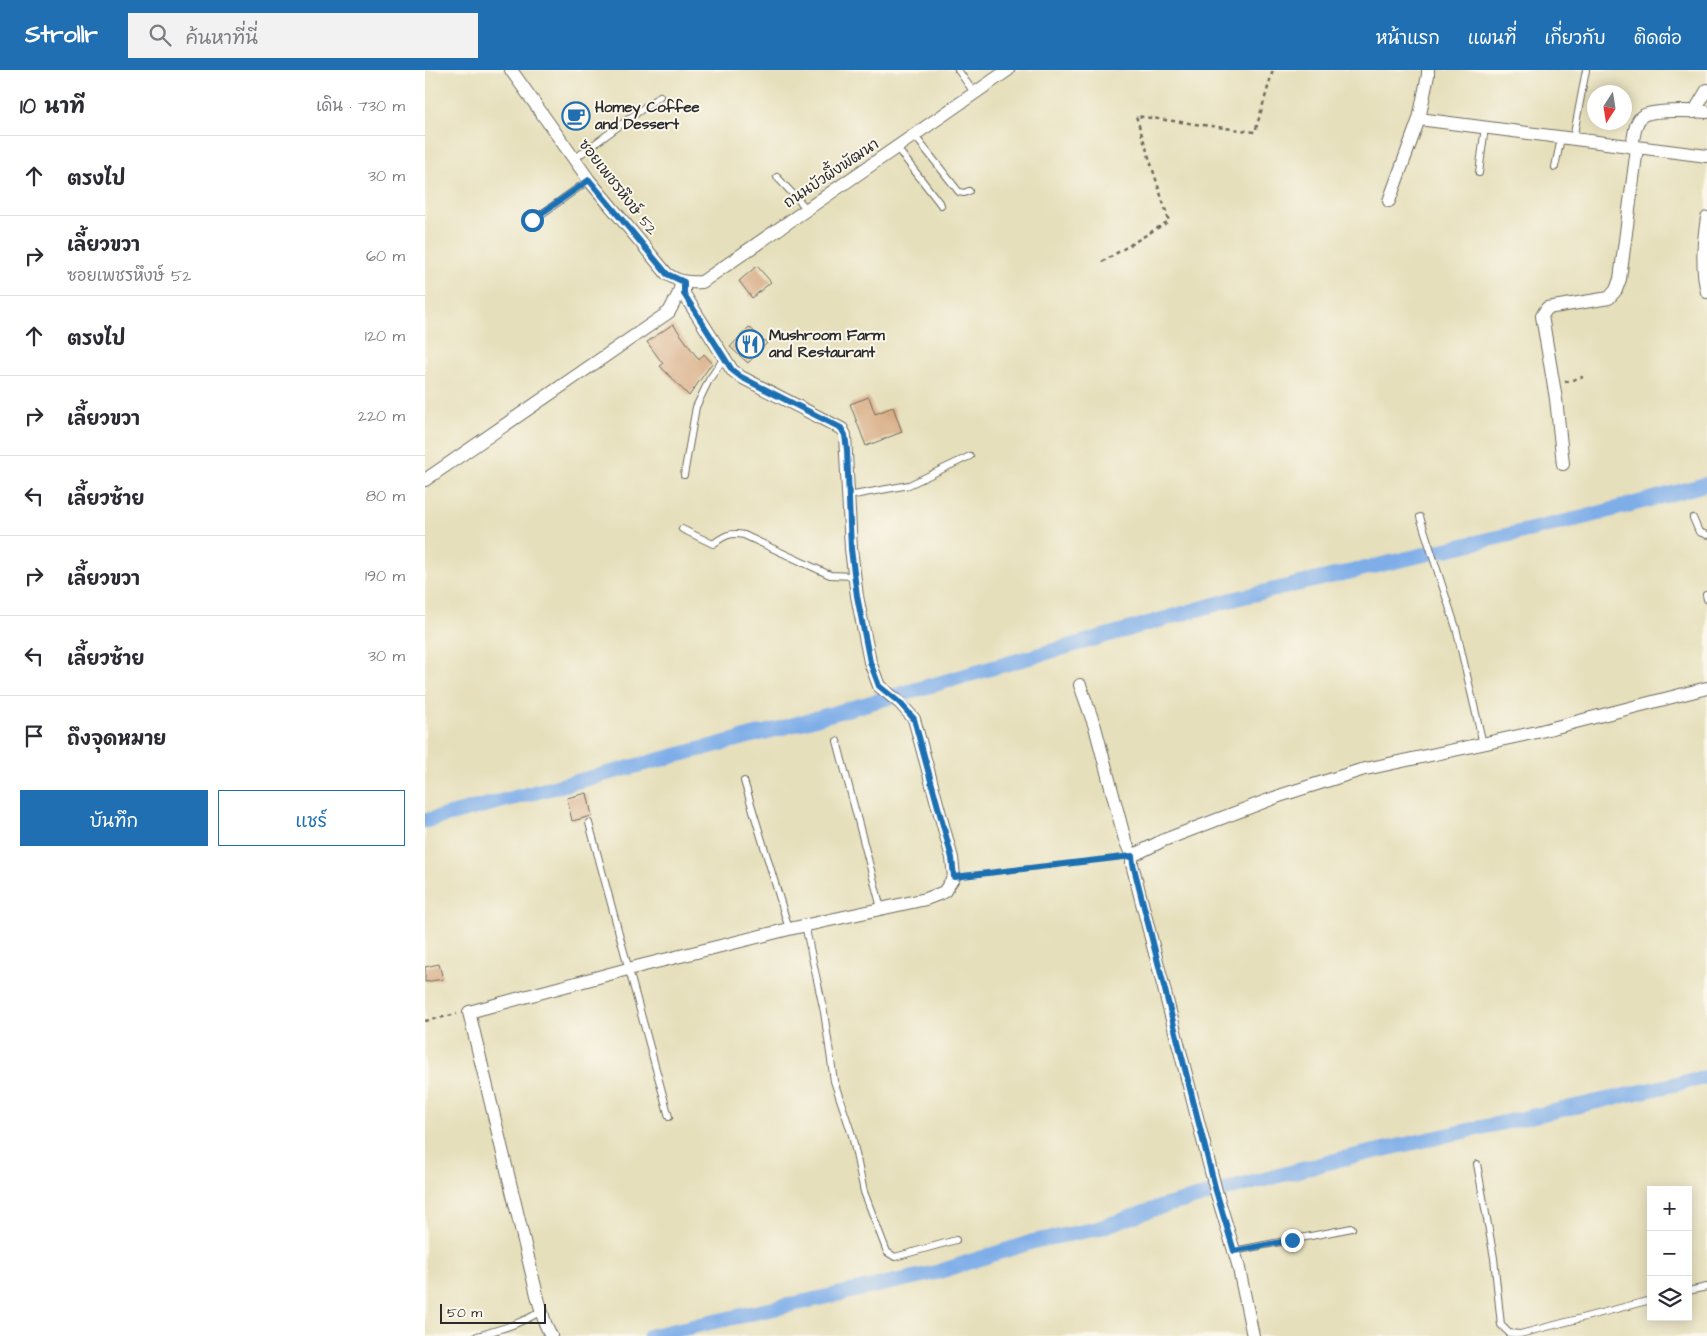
<!DOCTYPE html>
<html lang="th">
<meta charset="utf-8">
<style>
body{margin:0;font-family:"Architects Daughter","Playpen Sans Thai",sans-serif;background:#f2f2f3;color:#2b2b33}
.controls{position:absolute;right:15px;bottom:15px;display:grid;overflow:hidden;border-radius:0px;box-shadow:0 2px 12px #0003}
.controls button{width:45px;height:45px;display:grid;place-items:center;padding:0;border:0;border-bottom:1px solid #e1e1e2;background:#fff;color:#2b2b33;font:25px sans-serif}
.compass{position:absolute;left:1162px;top:15px;width:45px;height:45px;border-radius:50%;background:#fff;box-shadow:0 2px 12px #0003;rotate:192deg}
.scale{position:absolute;left:15px;bottom:12px;width:106px;box-sizing:border-box;padding-left:5px;border:2px solid #2b2b2b;border-top:0;font-size:14px;line-height:18px;white-space:nowrap;color:#2b2b2b;-webkit-text-stroke:4px #fbf7ec;paint-order:stroke}
.stop{position:absolute;width:15px;height:15px;margin:-11px;border:4px solid #1f6fb2;border-radius:50%;background:#fff}
.stop.end{background:#1f6fb2;border-color:#fff;box-shadow:0 1px 5px #0008}
.list{margin:0;padding:0;list-style:none}
h2{display:flex;justify-content:space-between;align-items:center;height:65px;margin:0;padding:0 20px;font-size:21px}
h2 small{font-size:16px;font-weight:400;color:#7c7c81}
.list li{display:grid;grid-template-columns:32px 1fr auto;gap:15px;align-items:center;box-sizing:border-box;height:80px;padding:0 20px;border-top:1px solid #e1e1e2}
.list b{display:block;font-size:19px;white-space:nowrap}
.list p{margin:0;font-size:16px;white-space:nowrap;color:#7c7c81}
.list em{font-size:16px;font-style:normal;color:#7c7c81}
.actions{display:flex;gap:10px;padding:15px 20px}
.actions a{flex:1;padding:11px 0;border:1px solid #1f6fb2;border-radius:0px;text-align:center;font-size:18px;color:#1f6fb2}
.actions .main{background:#1f6fb2;color:#fff}
.icon{flex:none;width:28px;height:28px;fill:none;stroke:currentColor;stroke-width:2;stroke-linecap:round;stroke-linejoin:round}
.map{position:relative;flex:none;width:1282px;height:1266px;overflow:hidden}
header{display:flex;align-items:center;gap:30px;box-sizing:border-box;height:70px;padding:0 25px;background:#1f6fb2;color:#fff}
header strong{font-size:24px}
nav{display:flex;gap:28px;margin-inline-start:auto;font-size:18px}
.search{width:350px;height:45px;background:#f2f2f3;display:flex;align-items:center;gap:12px;box-sizing:border-box;padding:0 18px;border-radius:0px;color:#7c7c81;font-size:19px}
main{display:flex}
aside{flex:1;background:#fff}
.map>svg:first-child{display:block}
.lines{fill:none;stroke-linecap:round;stroke-linejoin:round}
.canal{stroke:#7eade8;stroke-width:15}
.building{fill:#d8ad86}
.service-casing{stroke:#6c6a5d;stroke-width:8}
.minor-casing{stroke:#6c6a5d;stroke-width:14}
.path{stroke:#6c6a5d;stroke-width:2.5;stroke-dasharray:4 4;stroke-linecap:butt}
.service{stroke:#fff;stroke-width:6}
.minor{stroke:#fff;stroke-width:12}
.route{stroke:#1f6fb2;stroke-width:6}
.labels{text-anchor:middle;stroke-width:4;stroke-linejoin:round;paint-order:stroke}
.poi-label{font-size:15px;font-weight:bold;fill:#2b2b2b;stroke:#fbf7ec;text-anchor:start}
.street-label{font-size:15px;fill:#2b2b2b;stroke:#fbf7ec}
</style>
<header>
<strong>Strollr</strong>
<div class="search"><svg class="icon" aria-label="search" viewBox="0 0 24 24"><circle cx="10" cy="10" r="6"/><path d="M15 15l6 6"/></svg>ค้นหาที่นี่</div>
<nav><a>หน้าแรก</a><a>แผนที่</a><a>เกี่ยวกับ</a><a>ติดต่อ</a></nav>
</header>
<main>
<aside>
<h2>10 นาที<small>เดิน · 730 m</small></h2>
<ul class="list">
<li><svg class="icon" aria-label="ahead" viewBox="0 0 24 24"><path d="M12 20V5M6 11l6-6 6 6"/></svg><div><b>ตรงไป</b></div><em>30 m</em></li>
<li><svg class="icon" aria-label="right" viewBox="0 0 24 24"><path d="M7 20v-9h11M14 6l5 5-5 5"/></svg><div><b>เลี้ยวขวา</b><p>ซอยเพชรหึงษ์ 52</p></div><em>60 m</em></li>
<li><svg class="icon" aria-label="ahead" viewBox="0 0 24 24"><path d="M12 20V5M6 11l6-6 6 6"/></svg><div><b>ตรงไป</b></div><em>120 m</em></li>
<li><svg class="icon" aria-label="right" viewBox="0 0 24 24"><path d="M7 20v-9h11M14 6l5 5-5 5"/></svg><div><b>เลี้ยวขวา</b></div><em>220 m</em></li>
<li><svg class="icon" aria-label="left" viewBox="0 0 24 24"><path d="M17 20v-9H6M10 6l-5 5 5 5"/></svg><div><b>เลี้ยวซ้าย</b></div><em>80 m</em></li>
<li><svg class="icon" aria-label="right" viewBox="0 0 24 24"><path d="M7 20v-9h11M14 6l5 5-5 5"/></svg><div><b>เลี้ยวขวา</b></div><em>190 m</em></li>
<li><svg class="icon" aria-label="left" viewBox="0 0 24 24"><path d="M17 20v-9H6M10 6l-5 5 5 5"/></svg><div><b>เลี้ยวซ้าย</b></div><em>30 m</em></li>
<li><svg class="icon" aria-label="arrive" viewBox="0 0 24 24"><path d="M6 21V4h12l-3 4 3 4H6"/></svg><div><b>ถึงจุดหมาย</b></div></li>
</ul>
<div class="actions"><a class="main">บันทึก</a><a>แชร์</a></div>
</aside>
<div class="map">
<svg width="1282" height="1266" viewBox="0 0 1282 1266">
<rect width="100%" height="100%" fill="#fbf7ec"/>
<filter id="ink" filterUnits="userSpaceOnUse"><feTurbulence type="fractalNoise" baseFrequency=".02" numOctaves="2"/><feDisplacementMap in="SourceGraphic" scale="10" xChannelSelector="R" yChannelSelector="G"/><feConvolveMatrix kernelMatrix="1 2 1 2 8 2 1 2 1" color-interpolation-filters="sRGB"/></filter>
<filter id="wash" filterUnits="userSpaceOnUse"><feTurbulence type="fractalNoise" baseFrequency=".0096" numOctaves="4" result="noise"/><feDisplacementMap in="SourceGraphic" scale="20" xChannelSelector="R" yChannelSelector="G"/><feGaussianBlur stdDeviation="1.12" result="paint"/><feColorMatrix in="noise" values="0 0 0 0 0 0 0 0 0 0 0 0 0 0 0 0 0 1.4 0 .05"/><feComposite in="paint" operator="in"/></filter>
<g filter="url(#wash)">
<rect width="100%" height="100%" fill="#e6dfbb"/>
<g class="lines">
<g class="canal">
<path d="M 0,751 L 364,656 L 809,529 L 1160,447 L 1282,414"/>
<path d="M 225,1266 L 513,1202 L 610,1171 L 671,1159 L 732,1138 L 916,1089 L 1282,1007"/>
</g>
</g>
<g id="blocks">
<g class="building">
<path d="M 332,196 L 346,212 L 327,228 L 314,211 Z"/>
<path d="M 248,254 L 274,290 L 279,284 L 287,293 L 264,326 L 235,296 L 238,294 L 222,272 Z"/>
<path d="M 324,257 L 342,273 L 323,293 L 305,277 Z"/>
<path d="M 444,327 L 450,344 L 468,337 L 477,362 L 441,376 L 425,334 Z"/>
<path d="M 162,723 L 167,746 L 147,751 L 142,728 Z"/>
<path d="M 14,894 L 18,909 L 0,912 L 0,897 Z"/>
</g>
</g>
</g>
<g filter="url(#ink)">
<use href="#blocks" fill-opacity="0" stroke="#6c6a5d" stroke-width="1"/>
<g class="lines">
<g class="service-casing">
<g id="service">
<path d="M 533,0 L 550,24"/>
<path d="M 490,66 L 534,122 L 539,123 L 544,121"/>
<path d="M 1148,69 L 1161,0"/>
<path d="M 472,78 L 516,135"/>
<path d="M 149,89 L 235,26"/>
<path d="M 1130,97 L 1136,68"/>
<path d="M 1054,103 L 1060,57"/>
<path d="M 352,107 L 382,139"/>
<path d="M 107,151 L 164,110"/>
<path d="M 259,405 L 271,337 L 284,310 L 299,288"/>
<path d="M 423,426 L 484,415 L 545,386"/>
<path d="M 995,447 L 1031,558 L 1058,674"/>
<path d="M 1268,448 L 1274,462 L 1282,465"/>
<path d="M 257,459 L 288,474 C 299,466 305,462 319,465 L 405,505 L 429,506"/>
<path d="M 1281,525 L 1282,529"/>
<path d="M 412,671 L 456,838"/>
<path d="M 319,711 L 364,859"/>
<path d="M 164,753 L 244,1047"/>
<path d="M 380,855 L 399,942 L 409,1011 L 427,1065 L 439,1122 L 462,1182 L 470,1187 L 531,1170"/>
<path d="M 1052,1094 L 1069,1188 L 1076,1255 L 1084,1263 L 1095,1264 L 1226,1230"/>
<path d="M 809,1181 L 927,1158"/>
<path d="M 1263,1221 L 1282,1217"/>
<path d="M 52,1266 C 76,1259 95,1254 117,1241"/>
</g>
</g>
<g class="minor-casing">
<g id="minor">
<path d="M 86,0 L 164,110 L 242,204 C 254,212 263,213 277,212 L 583,0"/>
<path d="M 1269,42 L 1282,20"/>
<path d="M 994,49 L 1282,86"/>
<path d="M 1207,77 C 1209,68 1209,54 1216,47 C 1224,39 1270,41 1282,42"/>
<path d="M 964,131 L 994,49 L 1003,5 L 1003,0"/>
<path d="M 1282,148 C 1278,172 1276,197 1282,222"/>
<path d="M 1138,394 L 1131,329 L 1117,246 L 1122,238 L 1184,228 L 1191,220 L 1195,209 L 1212,78"/>
<path d="M 0,410 L 244,242 L 253,225 L 257,212"/>
<path d="M 655,615 L 670,657 L 700,770 L 707,786 L 707,794 L 791,1121 L 813,1194 L 828,1266"/>
<path d="M 707,786 L 739,770 L 857,725 L 936,700 L 1112,662 L 1282,618"/>
<path d="M 126,1266 L 120,1253 L 112,1225 L 44,942 L 203,899 L 364,859 L 501,829 L 519,822 L 529,807 L 527,788 L 489,649 L 475,633 L 454,616 L 445,592 L 432,526 L 426,479 L 420,365 L 417,359 L 316,307 L 307,300 L 259,224 L 259,212"/>
</g>
</g>
<g class="path">
<path d="M 677,192 L 744,151 L 711,46 L 830,62 L 848,0"/>
<path d="M 1140,312 L 1158,307"/>
<path d="M 542,806 L 693,788"/>
<path d="M 0,951 L 32,944"/>
</g>
<use href="#service" class="service"/>
<use href="#minor" class="minor"/>
</g>
</g>
<g class="lines" filter="url(#ink)">
<path class="route" d="M 107,150 L 164,110 L 242,204 L 259,212 L 259,224 L 307,300 L 316,307 L 416,358 L 420,365 L 422,380 L 426,479 L 432,526 L 445,592 L 454,616 L 475,633 L 489,649 L 527,788 L 529,807 L 707,786 L 708,794 L 791,1121 L 809,1181 L 867,1170"/>
</g>
<defs>
<g id="cafe-ring" transform="scale(1.4375)"><circle r="9.5" fill="#fbf7ec" stroke="#1f6fb2" stroke-width="1.5"/><path d="M-5.5-4.5H6V0H3Q3 3.5 0 3.5H-2.5Q-5.5 3.5-5.5 0ZM3-3.2v2h1.7v-2ZM-6 4.5H4V6H-6Z" fill="#1f6fb2"/></g>
<g id="restaurant-ring" transform="scale(1.4375)"><circle r="9.5" fill="#fbf7ec" stroke="#1f6fb2" stroke-width="1.5"/><path d="M-5-6h1v4h1v-4h1v4h1v-4h1v5L-1.5 .5V6h-2V.5L-5-1ZM5-6V6H3V1.5H1.5Q1.5-4 5-6Z" fill="#1f6fb2"/></g>
</defs>
<g fill-rule="evenodd">
<use href="#cafe-ring" x="151" y="46"/>
<use href="#restaurant-ring" x="325" y="274"/>
</g>
<g class="labels">
<g class="poi-label">
<text x="170" y="42">Homey Coffee<tspan x="170" dy="17">and Dessert</tspan></text>
<text x="344" y="270">Mushroom Farm<tspan x="344" dy="17">and Restaurant</tspan></text>
</g>
<g class="street-label">
<text transform="translate(406 103) rotate(-34)" y="5">ถนนบัวผึ้งพัฒนา</text>
<text transform="translate(193 117) rotate(52)" y="5">ซอยเพชรหึงษ์ 52</text>
</g>
</g>
</svg>
<div class="controls">
<button>+</button>
<button>−</button>
<button><svg class="icon" aria-label="layers" viewBox="0 0 24 24"><path d="M12 4l9 5-9 5-9-5zM3 14l9 5 9-5"/></svg></button>
</div>
<svg class="compass" viewBox="-18 -18 36 36"><path d="M0-13l5 13h-10z" fill="#e53935"/><path d="M0 13l5-13h-10z" fill="#7c7c81"/></svg>
<div class="scale">50 m</div>
<div class="stop" style="left:107px;top:150px"></div>
<div class="stop end" style="left:867px;top:1170px"></div>
</div>
</main>
